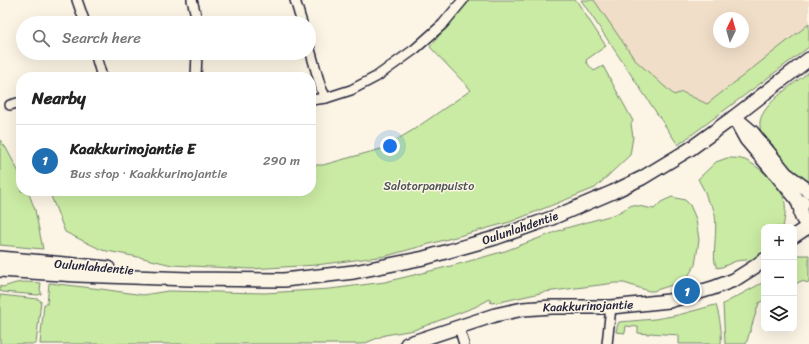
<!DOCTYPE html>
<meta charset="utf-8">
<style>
body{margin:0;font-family:Sriracha,sans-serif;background:#f6f6f6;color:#222}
.controls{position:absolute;right:12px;bottom:12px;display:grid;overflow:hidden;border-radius:8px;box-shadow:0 4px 16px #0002}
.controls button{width:36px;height:36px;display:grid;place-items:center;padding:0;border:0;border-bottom:1px solid #e0e0e0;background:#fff;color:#222;font:20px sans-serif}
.compass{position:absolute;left:713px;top:12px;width:36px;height:36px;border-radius:50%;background:#fff;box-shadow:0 4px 16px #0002;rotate:5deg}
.you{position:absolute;left:390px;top:146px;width:14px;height:14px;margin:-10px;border:3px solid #fff;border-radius:50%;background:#1a73e8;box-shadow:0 0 0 6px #1a73e833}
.badge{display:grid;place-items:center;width:26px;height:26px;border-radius:50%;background:#1f6fb2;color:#fff;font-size:13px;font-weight:700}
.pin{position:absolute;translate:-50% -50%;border:2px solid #fff;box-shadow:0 1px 4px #0006}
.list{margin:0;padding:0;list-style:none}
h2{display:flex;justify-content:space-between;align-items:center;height:52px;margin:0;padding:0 16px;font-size:17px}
h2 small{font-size:13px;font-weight:400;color:#767676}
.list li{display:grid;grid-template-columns:26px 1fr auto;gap:12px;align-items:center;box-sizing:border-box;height:72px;padding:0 16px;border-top:1px solid #e0e0e0}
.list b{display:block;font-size:15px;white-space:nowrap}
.list p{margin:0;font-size:13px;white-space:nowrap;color:#767676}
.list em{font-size:13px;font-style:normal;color:#767676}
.icon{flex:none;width:22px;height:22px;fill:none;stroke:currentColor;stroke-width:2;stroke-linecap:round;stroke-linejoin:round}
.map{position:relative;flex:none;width:809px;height:344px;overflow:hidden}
.search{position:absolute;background:#fff;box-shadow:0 4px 16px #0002;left:16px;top:16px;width:300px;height:44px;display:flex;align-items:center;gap:10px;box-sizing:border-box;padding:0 14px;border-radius:22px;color:#767676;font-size:15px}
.panel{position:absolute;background:#fff;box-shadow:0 4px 16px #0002;left:16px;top:72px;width:300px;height:124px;border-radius:16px}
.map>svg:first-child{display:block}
.built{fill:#f0dec8;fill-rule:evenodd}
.green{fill:#caeba3;stroke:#76866f}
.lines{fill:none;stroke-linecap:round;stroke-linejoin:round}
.street-casing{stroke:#22223b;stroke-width:12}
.secondary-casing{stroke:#22223b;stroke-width:16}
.street{stroke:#fcf5e5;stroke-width:9}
.secondary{stroke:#fcf5e5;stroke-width:13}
.labels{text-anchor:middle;stroke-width:3;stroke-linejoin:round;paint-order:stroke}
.park-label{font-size:12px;fill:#4c5455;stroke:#fcf5e5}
.street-label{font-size:12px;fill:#22223b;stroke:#fcf5e5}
</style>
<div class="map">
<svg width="809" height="344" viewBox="0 0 809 344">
<rect width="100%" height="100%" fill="#fcf5e5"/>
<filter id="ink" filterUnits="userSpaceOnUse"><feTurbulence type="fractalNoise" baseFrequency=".025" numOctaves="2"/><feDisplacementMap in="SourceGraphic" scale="8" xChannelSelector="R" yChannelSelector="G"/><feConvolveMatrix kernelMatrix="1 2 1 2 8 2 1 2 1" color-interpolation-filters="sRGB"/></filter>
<g filter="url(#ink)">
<path class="built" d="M 594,0 L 809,0 L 809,24 L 707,104 L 682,92 L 674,95 L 635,60 ZM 719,18 L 743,18 L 743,42 L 719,42 Z"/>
<g class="green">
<path d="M 467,0 L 576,0 L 606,46 L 586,60 L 587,63 L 594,71 L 603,66 L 633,121 L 631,124 L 633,137 L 630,155 L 595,188 L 510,222 L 386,256 L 316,265 L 251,269 L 172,265 L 143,258 L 102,250 L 65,232 L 49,191 L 311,191 L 311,165 L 323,165 L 381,149 L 413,130 L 471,90 L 430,47 Z"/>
<path d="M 581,0 L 594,0 L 635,60 L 674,95 L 682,92 L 707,104 L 809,24 L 809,47 L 678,145 Z"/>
<path d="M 809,72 L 809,187 L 795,177 L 774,151 L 773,145 L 769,141 L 766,141 C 764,136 760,132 760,126 C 757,107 795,83 809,72 Z"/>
<path d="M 0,140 L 6,148 L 21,176 L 21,191 L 28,191 L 35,210 L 43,249 L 0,245 Z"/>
<path d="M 727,158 C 733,158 739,158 745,160 C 759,166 776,182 783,196 C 787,205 785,218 783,227 L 764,227 L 764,252 L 755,259 L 736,261 L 722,267 L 717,268 C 717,266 716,265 715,263 C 712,249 722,209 708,202 L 705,192 L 698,179 L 716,162 Z"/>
<path d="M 672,197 L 685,200 L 690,205 L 696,219 L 699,240 L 695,265 L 685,281 L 653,291 L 649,291 L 624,283 L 615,283 L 545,292 L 500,302 L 491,303 L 490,299 L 475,307 L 414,330 L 385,335 L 363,344 L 40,344 L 44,304 L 47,304 L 49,283 L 101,289 L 143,295 L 168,291 L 265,293 L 330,289 L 385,282 L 459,264 L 505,251 L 566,228 L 616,214 L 632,205 L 654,209 L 661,202 Z"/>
<path d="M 795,255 L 809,255 L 809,283 L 801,281 L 794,285 L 794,256 Z"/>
<path d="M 764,281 L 764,300 L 759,303 L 746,344 L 725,344 L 723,304 L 760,284 Z"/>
<path d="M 26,282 L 41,283 L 40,290 L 41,291 L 41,294 L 38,295 L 3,292 L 0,291 L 0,286 L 3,287 L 16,283 Z"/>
<path d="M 0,295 L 38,299 L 41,301 L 36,344 L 0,344 Z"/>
<path d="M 715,305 L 716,305 C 720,318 722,331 721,344 L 679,344 L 679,335 L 649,333 L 649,334 L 638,333 L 638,327 L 626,326 L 625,333 L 616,332 L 617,327 L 619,322 L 655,319 L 678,315 Z"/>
</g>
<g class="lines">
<g class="street-casing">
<g id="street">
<path d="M 77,0 L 85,23"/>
<path d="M 192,0 L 198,23"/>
<path d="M 295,0 L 302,23"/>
<path d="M 309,46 L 321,88 L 326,98"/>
<path d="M 95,53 L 102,77"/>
<path d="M 196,77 L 197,53"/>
<path d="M 311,100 L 326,98 L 351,90 L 376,77 L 415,49 L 443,24 L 463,0"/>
<path d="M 10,105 L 21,102"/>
<path d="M 459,327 L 464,344"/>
<path d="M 607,344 L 611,307"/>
</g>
</g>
<g class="secondary-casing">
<g id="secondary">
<path d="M 734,117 L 746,139 L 797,199 L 801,210"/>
<path d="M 739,121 L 752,132 L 786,174 L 809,191"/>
<path d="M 803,202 C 799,213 800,219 809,225"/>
<path d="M 794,236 L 803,230 L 809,227"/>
<path d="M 0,258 L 108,268"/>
<path d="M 0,270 L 77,275 L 189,279 L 284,280 L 354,272 L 424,258 L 495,238 L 552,218 L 613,192 L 642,178 L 690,149 L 734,117 L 809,59"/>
<path d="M 407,344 L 495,315 L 523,309 L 552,307 L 611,307 L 669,301 L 713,288 L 734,280 L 756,266 L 764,260"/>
</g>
</g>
<use href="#street" class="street"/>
<use href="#secondary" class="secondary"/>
</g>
</g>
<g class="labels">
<g class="park-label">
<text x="429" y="190">Salotorpanpuisto</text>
</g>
<g class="street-label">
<text transform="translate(520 228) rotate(-19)" y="4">Oulunlahdentie</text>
<text transform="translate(94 267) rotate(5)" y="4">Oulunlahdentie</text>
<text transform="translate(588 306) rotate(-2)" y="4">Kaakkurinojantie</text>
</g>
</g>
</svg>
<div class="controls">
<button>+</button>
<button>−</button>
<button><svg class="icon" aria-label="layers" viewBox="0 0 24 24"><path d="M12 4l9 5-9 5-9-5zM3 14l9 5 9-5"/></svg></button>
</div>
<svg class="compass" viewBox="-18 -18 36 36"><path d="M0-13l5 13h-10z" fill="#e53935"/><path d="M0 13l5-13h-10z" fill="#767676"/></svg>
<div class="you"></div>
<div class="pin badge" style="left:687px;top:291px">1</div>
<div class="search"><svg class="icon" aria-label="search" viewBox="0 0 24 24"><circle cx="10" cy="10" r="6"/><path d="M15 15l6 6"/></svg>Search here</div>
<section class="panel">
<h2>Nearby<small></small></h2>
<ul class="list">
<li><span class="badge">1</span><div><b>Kaakkurinojantie E</b><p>Bus stop · Kaakkurinojantie</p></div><em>290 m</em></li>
</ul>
</section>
</div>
